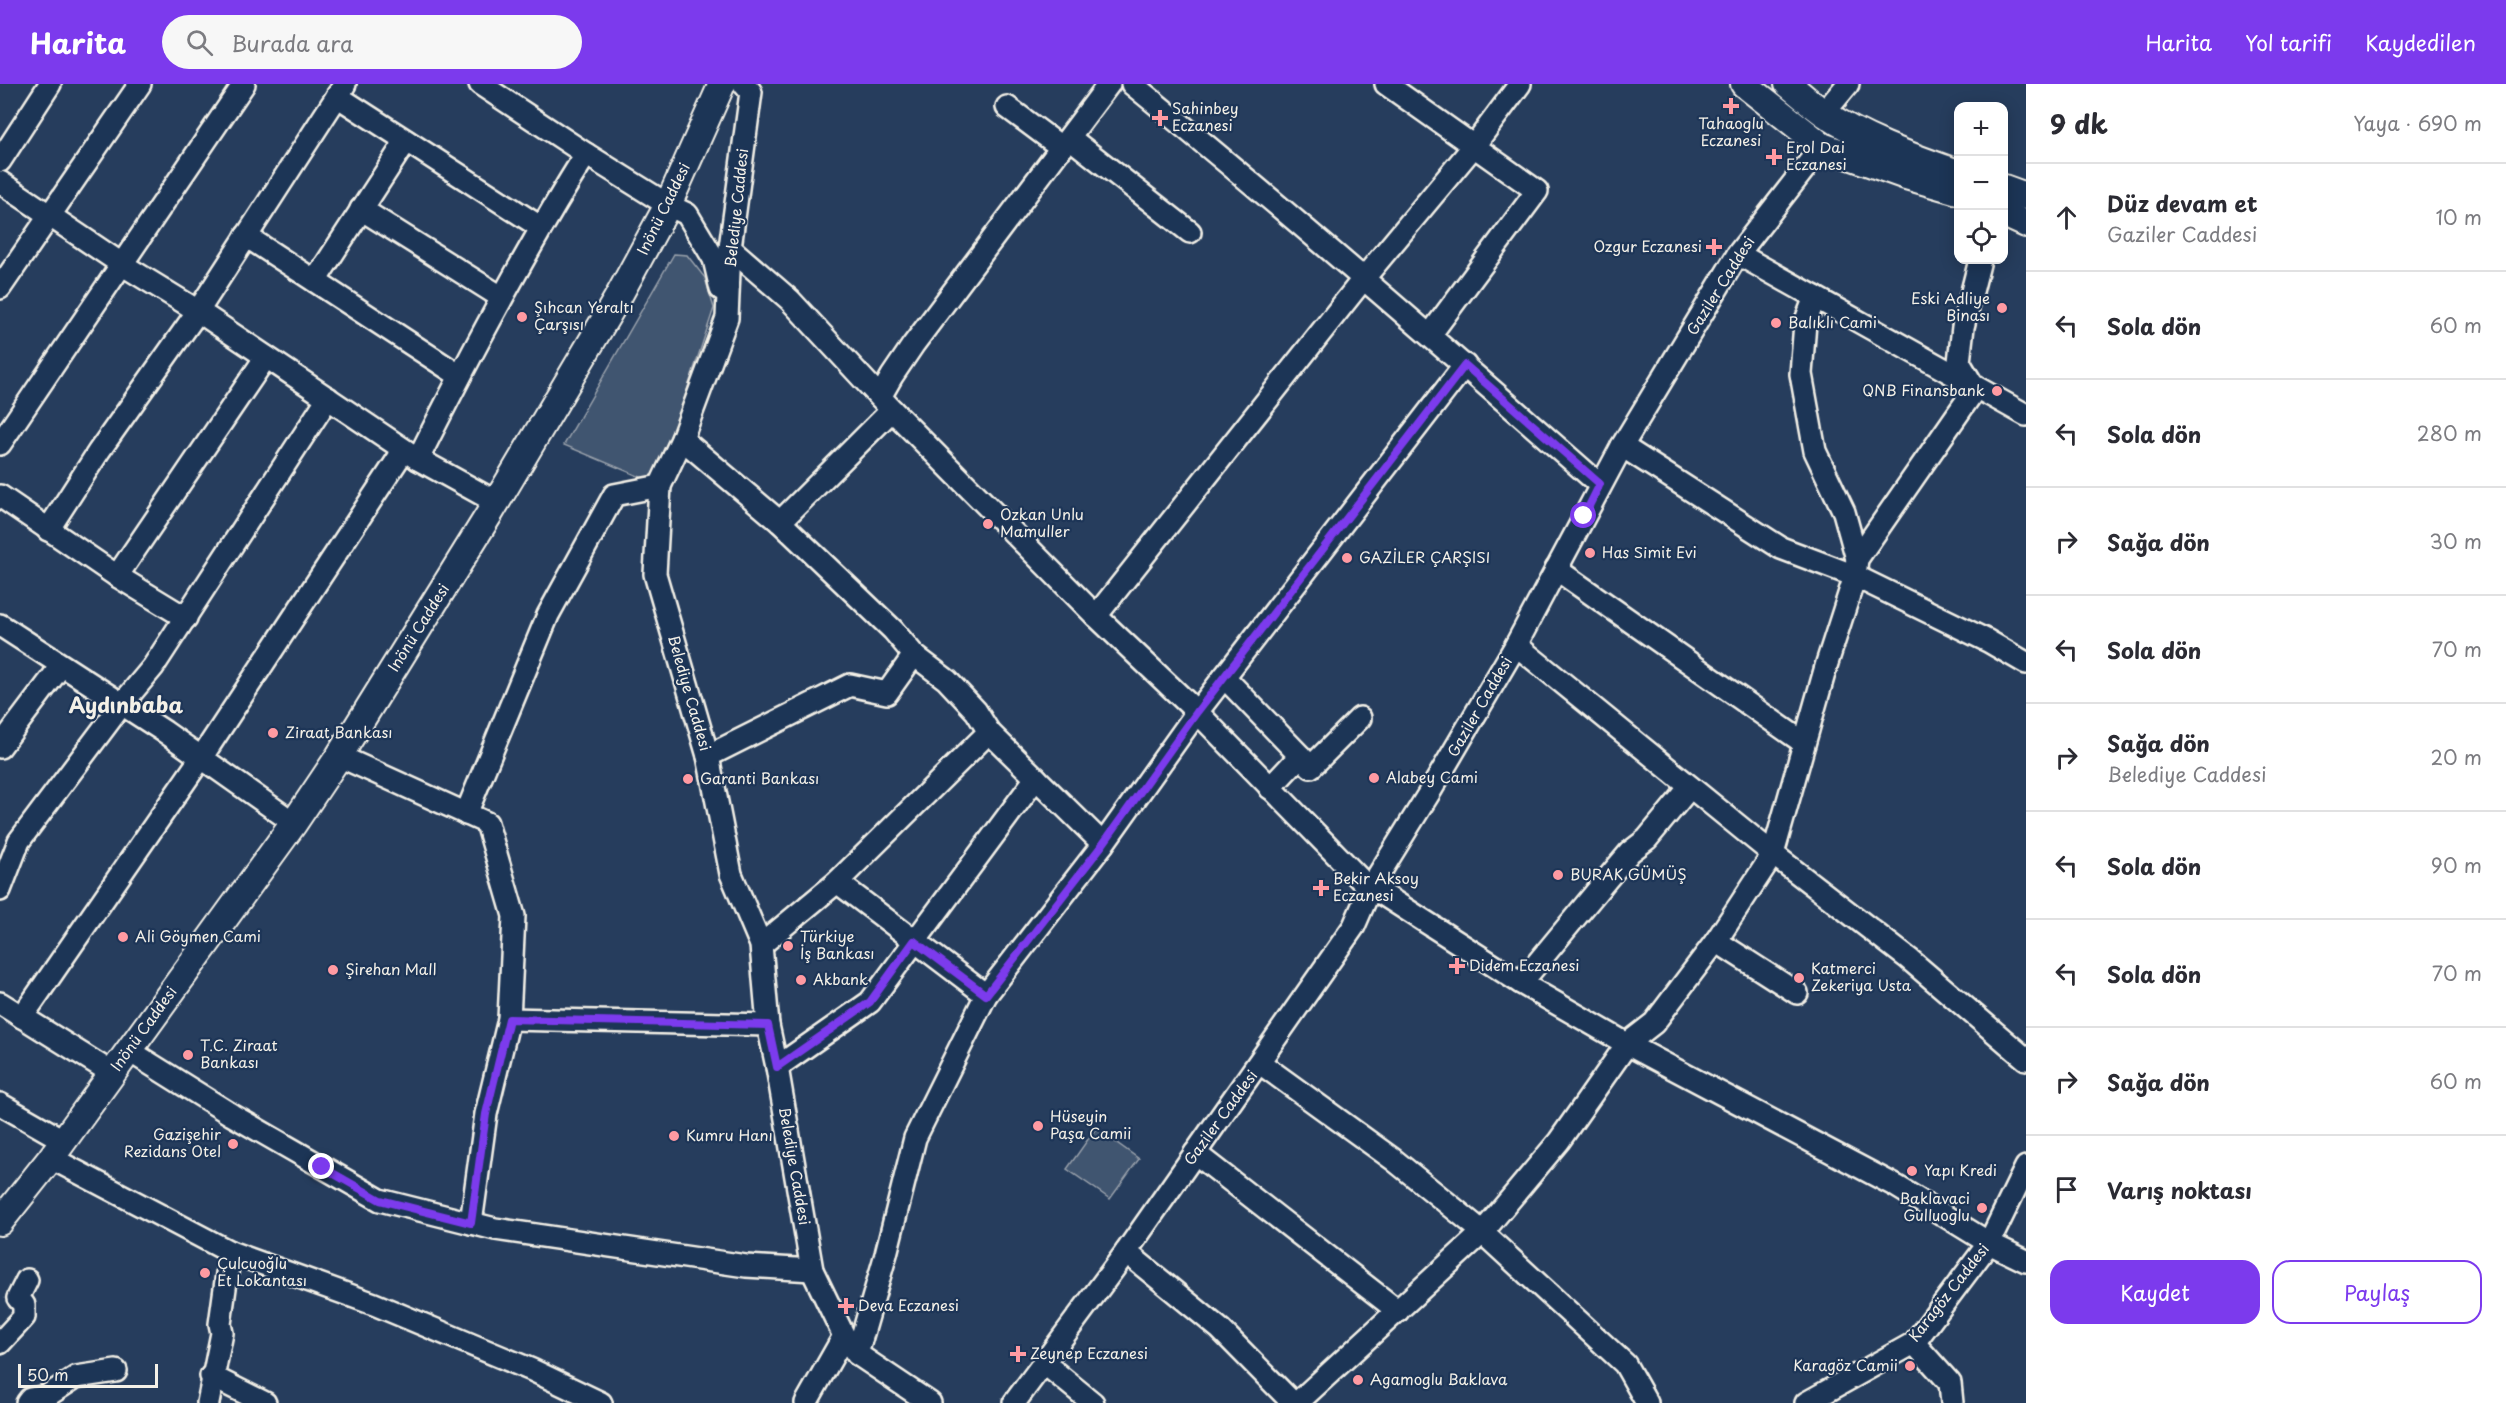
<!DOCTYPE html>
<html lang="tr">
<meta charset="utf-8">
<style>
body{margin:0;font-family:"Playpen Sans",sans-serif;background:#f7f7f7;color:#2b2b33}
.controls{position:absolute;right:18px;top:18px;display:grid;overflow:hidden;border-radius:12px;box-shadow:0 3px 15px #0003}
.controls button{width:54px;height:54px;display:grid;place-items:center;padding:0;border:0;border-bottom:2px solid #e1e1e2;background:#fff;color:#2b2b33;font:30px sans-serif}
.scale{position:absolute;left:18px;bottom:15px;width:140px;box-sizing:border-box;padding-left:6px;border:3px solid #f4f1e8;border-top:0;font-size:16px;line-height:21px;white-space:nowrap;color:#f4f1e8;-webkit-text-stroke:4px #1d3557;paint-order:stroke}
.stop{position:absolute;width:18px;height:18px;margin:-14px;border:4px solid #7c3aed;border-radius:50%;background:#fff}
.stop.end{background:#7c3aed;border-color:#fff;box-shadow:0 2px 6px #0008}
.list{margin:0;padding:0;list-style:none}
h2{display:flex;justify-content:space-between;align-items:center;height:78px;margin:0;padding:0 24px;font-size:26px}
h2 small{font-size:20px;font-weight:400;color:#7c7c81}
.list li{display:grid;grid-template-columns:39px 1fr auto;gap:18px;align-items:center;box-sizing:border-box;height:108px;padding:0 24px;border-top:2px solid #e1e1e2}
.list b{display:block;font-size:22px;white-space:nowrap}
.list p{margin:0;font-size:20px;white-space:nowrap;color:#7c7c81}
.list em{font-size:20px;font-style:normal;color:#7c7c81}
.actions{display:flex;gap:12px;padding:18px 24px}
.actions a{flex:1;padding:14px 0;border:2px solid #7c3aed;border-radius:18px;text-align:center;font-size:21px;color:#7c3aed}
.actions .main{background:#7c3aed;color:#fff}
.icon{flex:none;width:33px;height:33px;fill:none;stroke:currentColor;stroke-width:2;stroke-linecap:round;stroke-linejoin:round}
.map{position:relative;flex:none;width:2026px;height:1319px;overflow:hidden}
header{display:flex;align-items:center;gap:36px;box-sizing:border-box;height:84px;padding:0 30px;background:#7c3aed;color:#fff}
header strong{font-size:28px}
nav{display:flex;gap:33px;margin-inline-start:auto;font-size:21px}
.search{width:420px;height:54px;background:#f7f7f7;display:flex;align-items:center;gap:15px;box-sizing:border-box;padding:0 21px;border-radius:33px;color:#7c7c81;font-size:22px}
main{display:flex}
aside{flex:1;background:#fff}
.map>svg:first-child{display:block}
.green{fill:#40546f;stroke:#9aa2ac;stroke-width:1.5}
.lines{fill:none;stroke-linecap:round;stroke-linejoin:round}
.minor-casing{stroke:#f4f1e8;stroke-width:26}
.major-casing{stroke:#f4f1e8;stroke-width:30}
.minor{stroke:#1d3557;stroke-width:21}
.major{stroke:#1d3557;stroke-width:26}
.route{stroke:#7c3aed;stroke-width:8}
.poi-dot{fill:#ff9aa2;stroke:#1d3557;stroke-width:2}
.labels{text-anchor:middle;stroke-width:4.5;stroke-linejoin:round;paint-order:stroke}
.poi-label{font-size:15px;fill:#f4f1e8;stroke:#1d3557;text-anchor:start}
.street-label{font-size:15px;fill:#f4f1e8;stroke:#1d3557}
.district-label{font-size:21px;font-weight:bold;fill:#f4f1e8;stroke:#1d3557}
</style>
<header>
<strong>Harita</strong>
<div class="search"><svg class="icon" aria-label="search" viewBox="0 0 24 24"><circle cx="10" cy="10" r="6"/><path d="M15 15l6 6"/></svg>Burada ara</div>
<nav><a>Harita</a><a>Yol tarifi</a><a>Kaydedilen</a></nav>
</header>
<main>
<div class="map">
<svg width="2026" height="1319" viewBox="0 0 2026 1319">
<rect width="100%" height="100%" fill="#263d5d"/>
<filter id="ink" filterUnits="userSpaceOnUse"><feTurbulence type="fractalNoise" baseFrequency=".0167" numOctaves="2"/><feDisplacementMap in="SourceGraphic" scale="12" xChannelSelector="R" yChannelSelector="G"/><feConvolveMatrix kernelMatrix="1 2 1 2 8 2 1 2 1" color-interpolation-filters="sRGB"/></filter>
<g filter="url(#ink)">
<g class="green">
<path d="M 674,170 L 687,171 L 705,194 L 714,224 L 666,370 L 655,399 L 564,361 Z"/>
<path d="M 1096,1044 L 1139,1075 L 1110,1115 L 1067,1085 Z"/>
</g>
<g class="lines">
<g class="minor-casing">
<g id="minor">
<path d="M 480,0 L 586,70 L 668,121 L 687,130 L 714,175 L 721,205"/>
<path d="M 744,0 L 751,8 L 730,164 L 727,234 L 682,355 L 660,402 L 655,490 L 708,672 L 731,790 L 761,861 L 768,941 L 777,983 L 812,1186 L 844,1252 L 857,1270 L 930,1319"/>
<path d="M 1132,0 C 1291,130 1446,265 1600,401"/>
<path d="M 1386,0 L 1537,107 L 1430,251"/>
<path d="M 337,12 L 540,143"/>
<path d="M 1007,23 L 1062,64"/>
<path d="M 1824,29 L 1848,0"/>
<path d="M 1070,54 L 1190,148"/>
<path d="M 0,77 L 50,0"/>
<path d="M 0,98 L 123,181 L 198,227 L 418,375 L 496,418"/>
<path d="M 361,125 L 501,213"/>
<path d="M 246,152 L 460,292"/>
<path d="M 730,164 L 790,216 L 892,326 L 1096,532 L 1197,628 L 1362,797 L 1521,899 L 1627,960 L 1896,1102 L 1989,1159 L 2026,1177"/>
<path d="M 1738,170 L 2026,331"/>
<path d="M 315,197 L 406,57"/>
<path d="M 0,204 L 140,0"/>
<path d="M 1815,213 L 1805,239 L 1801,290 L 1815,367 L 1844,428 L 1857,475"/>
<path d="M 880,313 L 892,292 L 913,261 L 1109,0"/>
<path d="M 682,355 L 780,438 L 893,546 L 914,571 L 947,596 L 976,627 L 989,648 L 1103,760"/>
<path d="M 0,360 L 244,0"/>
<path d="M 1622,362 L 1781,464 L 1855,492 L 1988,557 L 2026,579"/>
<path d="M 418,375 C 470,271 524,169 586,70"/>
<path d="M 0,412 L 117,492 L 186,534"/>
<path d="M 780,438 L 892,326"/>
<path d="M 48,446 L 99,367 L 198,227 L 345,0"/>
<path d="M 1556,485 L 1804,659"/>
<path d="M 117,492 L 266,273"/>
<path d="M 1096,532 L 1364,194 L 1473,63 L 1520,0"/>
<path d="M 0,541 L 165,648 L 294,739"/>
<path d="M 1516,561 L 1773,770 L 1909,875 L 2026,975"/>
<path d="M 1224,593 L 1311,683 L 1360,634"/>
<path d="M 0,663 L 61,582"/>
<path d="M 339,672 L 487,739 L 514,832 L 509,935 L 486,1030 L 471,1139"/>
<path d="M 708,672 L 850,601 L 887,609 L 914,571"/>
<path d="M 1270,704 L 1300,672"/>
<path d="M 466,730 L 548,531 L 614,411 L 660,402"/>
<path d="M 837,798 L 986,911"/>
<path d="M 0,806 L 19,757 L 122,620 L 153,583 L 328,314"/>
<path d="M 1716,857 L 1797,909"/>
<path d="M 761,861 L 837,798 L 989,648"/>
<path d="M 1521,899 L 1607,795 L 1630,768 L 1647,755 L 1690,703"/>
<path d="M 0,919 L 112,989"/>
<path d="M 22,933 L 201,674 L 404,366"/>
<path d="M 509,935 L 768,941"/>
<path d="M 128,966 L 232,1031 L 380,1116 L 495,1145 L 746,1182 L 812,1186"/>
<path d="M 1260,979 L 1394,1076 L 1473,1140 L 1625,1280 L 1647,1319"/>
<path d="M 777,983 L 870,918 L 1036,694"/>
<path d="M 0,1020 L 63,1056"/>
<path d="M 1195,1069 L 1398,1227"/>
<path d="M 51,1074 L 230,1168 L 374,1220 L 532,1286 L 601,1319"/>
<path d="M 1126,1168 L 1220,1245 L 1293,1319"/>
<path d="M 0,1259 L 24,1233 L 24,1221 L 18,1214 L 27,1196"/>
<path d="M 1914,1259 L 1950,1299 L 1952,1319"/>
<path d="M 857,1270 L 886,1170 L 915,1054 L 986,911 L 1103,760 L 1197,628 L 1465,281"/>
<path d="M 1044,1279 L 1093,1319"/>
<path d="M 211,1292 L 265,1319"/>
<path d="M 27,1319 L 30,1315 L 47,1312 L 76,1293 L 116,1287"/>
<path d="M 208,1319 L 222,1249 L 220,1240 L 230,1168"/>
<path d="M 806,1319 L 844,1252"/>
<path d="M 1014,1319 L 1126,1168 L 1354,842 L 1371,803 L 1431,706 L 1516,561 L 1622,362 L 1738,170 L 1822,62"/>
<path d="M 1297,1319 L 1482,1149 L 1559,1057 L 1627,960 L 1654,939 L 1716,857 L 1773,770 L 1827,579 L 1855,492 L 1857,475 L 1975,305 L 1959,278 L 1963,243 L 1980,176"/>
<path d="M 1806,1319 L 1914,1259 L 1989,1159 L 2026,1083"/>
</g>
</g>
<g class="major-casing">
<g id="major">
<path d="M 1744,0 L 1822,62 L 1906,92 L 1958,107"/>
<path d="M 1788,0 C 1799,9 1811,20 1824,29 C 1863,56 1913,73 1958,89"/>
<path d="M 2004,104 L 2026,112"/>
<path d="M 2004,130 L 2026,140"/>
<path d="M 0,1138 L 51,1074 L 294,739 L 339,672 L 490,429 L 617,215 L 668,121 L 722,0"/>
</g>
</g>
<use href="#minor" class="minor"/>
<use href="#major" class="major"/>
</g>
</g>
<g class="lines" filter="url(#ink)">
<path class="route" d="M 322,1083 L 380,1116 L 471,1139 L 486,1030 L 509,935 L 768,941 L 777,983 L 870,918 L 914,857 L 986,911 L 1103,760 L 1197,628 L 1465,281 L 1600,400 L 1584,432"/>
</g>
<g class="poi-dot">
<path d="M1728 13h6v6h6v6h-6v6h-6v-6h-6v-6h6z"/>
<path d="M1157 25h6v6h6v6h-6v6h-6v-6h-6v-6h6z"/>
<path d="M1771 64h6v6h6v6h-6v6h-6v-6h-6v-6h6z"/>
<path d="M1711 154h6v6h6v6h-6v6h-6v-6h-6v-6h6z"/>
<circle cx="2002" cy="224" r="6"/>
<circle cx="522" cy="233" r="6"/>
<circle cx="1776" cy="239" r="6"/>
<circle cx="1997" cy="307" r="6"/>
<circle cx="988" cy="440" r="6"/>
<circle cx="1590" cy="469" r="6"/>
<circle cx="1347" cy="474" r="6"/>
<circle cx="273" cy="649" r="6"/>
<circle cx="1374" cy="694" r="6"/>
<circle cx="688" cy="695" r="6"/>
<circle cx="1558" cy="791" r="6"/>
<path d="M1318 795h6v6h6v6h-6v6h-6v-6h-6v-6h6z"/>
<circle cx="123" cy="853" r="6"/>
<circle cx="788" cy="862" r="6"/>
<path d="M1454 873h6v6h6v6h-6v6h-6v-6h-6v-6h6z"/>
<circle cx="333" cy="886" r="6"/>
<circle cx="1799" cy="894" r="6"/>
<circle cx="801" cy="896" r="6"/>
<circle cx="188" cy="971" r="6"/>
<circle cx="1038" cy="1042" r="6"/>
<circle cx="674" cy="1052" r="6"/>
<circle cx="233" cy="1060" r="6"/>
<circle cx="1912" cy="1087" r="6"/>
<circle cx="1982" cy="1124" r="6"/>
<circle cx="205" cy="1189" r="6"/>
<path d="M843 1213h6v6h6v6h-6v6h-6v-6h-6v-6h6z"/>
<path d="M1015 1261h6v6h6v6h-6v6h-6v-6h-6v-6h6z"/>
<circle cx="1910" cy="1282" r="6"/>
<circle cx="1358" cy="1296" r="6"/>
</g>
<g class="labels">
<g class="poi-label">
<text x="1172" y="30">Sahinbey<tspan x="1172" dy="17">Eczanesi</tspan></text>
<text x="1731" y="45" text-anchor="middle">Tahaoglu<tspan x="1731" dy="17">Eczanesi</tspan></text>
<text x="1786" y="69">Erol Dai<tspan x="1786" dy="17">Eczanesi</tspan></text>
<text x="1702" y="168" text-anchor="end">Ozgur Eczanesi</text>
<text x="1990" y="220" text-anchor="end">Eski Adliye<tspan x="1990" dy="17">Binası</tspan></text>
<text x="534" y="229">Şıhcan Yeraltı<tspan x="534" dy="17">Çarşısı</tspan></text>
<text x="1788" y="244">Balıklı Cami</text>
<text x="1985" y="312" text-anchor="end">QNB Finansbank</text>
<text x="1000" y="436">Ozkan Unlu<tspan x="1000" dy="17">Mamuller</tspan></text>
<text x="1602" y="474">Has Simit Evi</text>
<text x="1359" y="479">GAZİLER ÇARŞISI</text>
<text x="285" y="654">Ziraat Bankası</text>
<text x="1386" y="699">Alabey Cami</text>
<text x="700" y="700">Garanti Bankası</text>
<text x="1570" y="796">BURAK GÜMÜŞ</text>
<text x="1333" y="800">Bekir Aksoy<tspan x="1333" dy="17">Eczanesi</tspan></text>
<text x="135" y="858">Ali Göymen Cami</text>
<text x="800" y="858">Türkiye<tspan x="800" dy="17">İş Bankası</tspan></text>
<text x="1469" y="887">Didem Eczanesi</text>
<text x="1811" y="890">Katmerci<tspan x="1811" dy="17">Zekeriya Usta</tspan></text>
<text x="345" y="891">Şirehan Mall</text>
<text x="813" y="901">Akbank</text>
<text x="200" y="967">T.C. Ziraat<tspan x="200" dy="17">Bankası</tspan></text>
<text x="1050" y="1038">Hüseyin<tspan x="1050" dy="17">Paşa Camii</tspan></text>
<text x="221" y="1056" text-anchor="end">Gazişehir<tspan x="221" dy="17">Rezidans Otel</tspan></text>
<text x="686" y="1057">Kumru Hanı</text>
<text x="1924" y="1092">Yapı Kredi</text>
<text x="1970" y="1120" text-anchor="end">Baklavaci<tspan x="1970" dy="17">Gulluoglu</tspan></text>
<text x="217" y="1185">Çulcuoğlu<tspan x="217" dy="17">Et Lokantası</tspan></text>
<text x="858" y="1227">Deva Eczanesi</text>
<text x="1030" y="1275">Zeynep Eczanesi</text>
<text x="1898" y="1287" text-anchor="end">Karagöz Camii</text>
<text x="1370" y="1301">Agamoglu Baklava</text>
</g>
<g class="street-label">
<text transform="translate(737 124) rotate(-84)" y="5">Belediye Caddesi</text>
<text transform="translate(664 125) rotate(-64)" y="5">Inönü Caddesi</text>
<text transform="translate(1721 202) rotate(-58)" y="5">Gaziler Caddesi</text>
<text transform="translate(419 544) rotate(-58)" y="5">Inönü Caddesi</text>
<text transform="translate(689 609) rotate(74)" y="5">Belediye Caddesi</text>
<text transform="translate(1480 623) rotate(-60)" y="5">Gaziler Caddesi</text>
<text transform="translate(144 945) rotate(-54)" y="5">Inönü Caddesi</text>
<text transform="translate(1221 1034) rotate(-54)" y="5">Gaziler Caddesi</text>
<text transform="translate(794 1082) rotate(80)" y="5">Belediye Caddesi</text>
<text transform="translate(1949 1209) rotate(-52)" y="5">Karagöz Caddesi</text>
</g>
<g class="district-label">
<text x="126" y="629">Aydınbaba</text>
</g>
</g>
</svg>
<div class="controls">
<button>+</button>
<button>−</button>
<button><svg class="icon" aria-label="locate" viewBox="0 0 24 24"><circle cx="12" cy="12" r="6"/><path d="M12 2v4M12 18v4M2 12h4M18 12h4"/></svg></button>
</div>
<div class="scale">50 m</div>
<div class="stop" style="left:1584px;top:432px"></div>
<div class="stop end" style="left:322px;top:1083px"></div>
</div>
<aside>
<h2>9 dk<small>Yaya · 690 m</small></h2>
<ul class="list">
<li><svg class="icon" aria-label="ahead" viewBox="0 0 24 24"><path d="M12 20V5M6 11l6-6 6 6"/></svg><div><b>Düz devam et</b><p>Gaziler Caddesi</p></div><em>10 m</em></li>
<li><svg class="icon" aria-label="left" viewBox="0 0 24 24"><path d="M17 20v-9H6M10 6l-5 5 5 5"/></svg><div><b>Sola dön</b></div><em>60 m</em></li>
<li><svg class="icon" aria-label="left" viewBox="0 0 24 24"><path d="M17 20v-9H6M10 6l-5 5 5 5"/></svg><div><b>Sola dön</b></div><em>280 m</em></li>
<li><svg class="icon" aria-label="right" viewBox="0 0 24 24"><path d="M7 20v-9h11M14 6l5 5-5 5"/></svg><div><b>Sağa dön</b></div><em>30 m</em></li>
<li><svg class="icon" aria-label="left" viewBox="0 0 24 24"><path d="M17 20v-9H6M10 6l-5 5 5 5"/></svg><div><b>Sola dön</b></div><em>70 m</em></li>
<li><svg class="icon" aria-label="right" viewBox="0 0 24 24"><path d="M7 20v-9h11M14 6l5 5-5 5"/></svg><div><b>Sağa dön</b><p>Belediye Caddesi</p></div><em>20 m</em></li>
<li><svg class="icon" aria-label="left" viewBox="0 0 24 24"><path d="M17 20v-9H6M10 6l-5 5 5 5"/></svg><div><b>Sola dön</b></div><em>90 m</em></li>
<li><svg class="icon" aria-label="left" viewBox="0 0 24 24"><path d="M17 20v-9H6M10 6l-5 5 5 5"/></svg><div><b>Sola dön</b></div><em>70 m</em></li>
<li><svg class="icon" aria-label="right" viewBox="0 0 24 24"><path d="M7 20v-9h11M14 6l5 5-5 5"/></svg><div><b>Sağa dön</b></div><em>60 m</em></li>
<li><svg class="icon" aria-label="arrive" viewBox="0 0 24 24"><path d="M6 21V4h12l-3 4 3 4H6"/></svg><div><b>Varış noktası</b></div></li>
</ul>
<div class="actions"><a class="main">Kaydet</a><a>Paylaş</a></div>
</aside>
</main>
